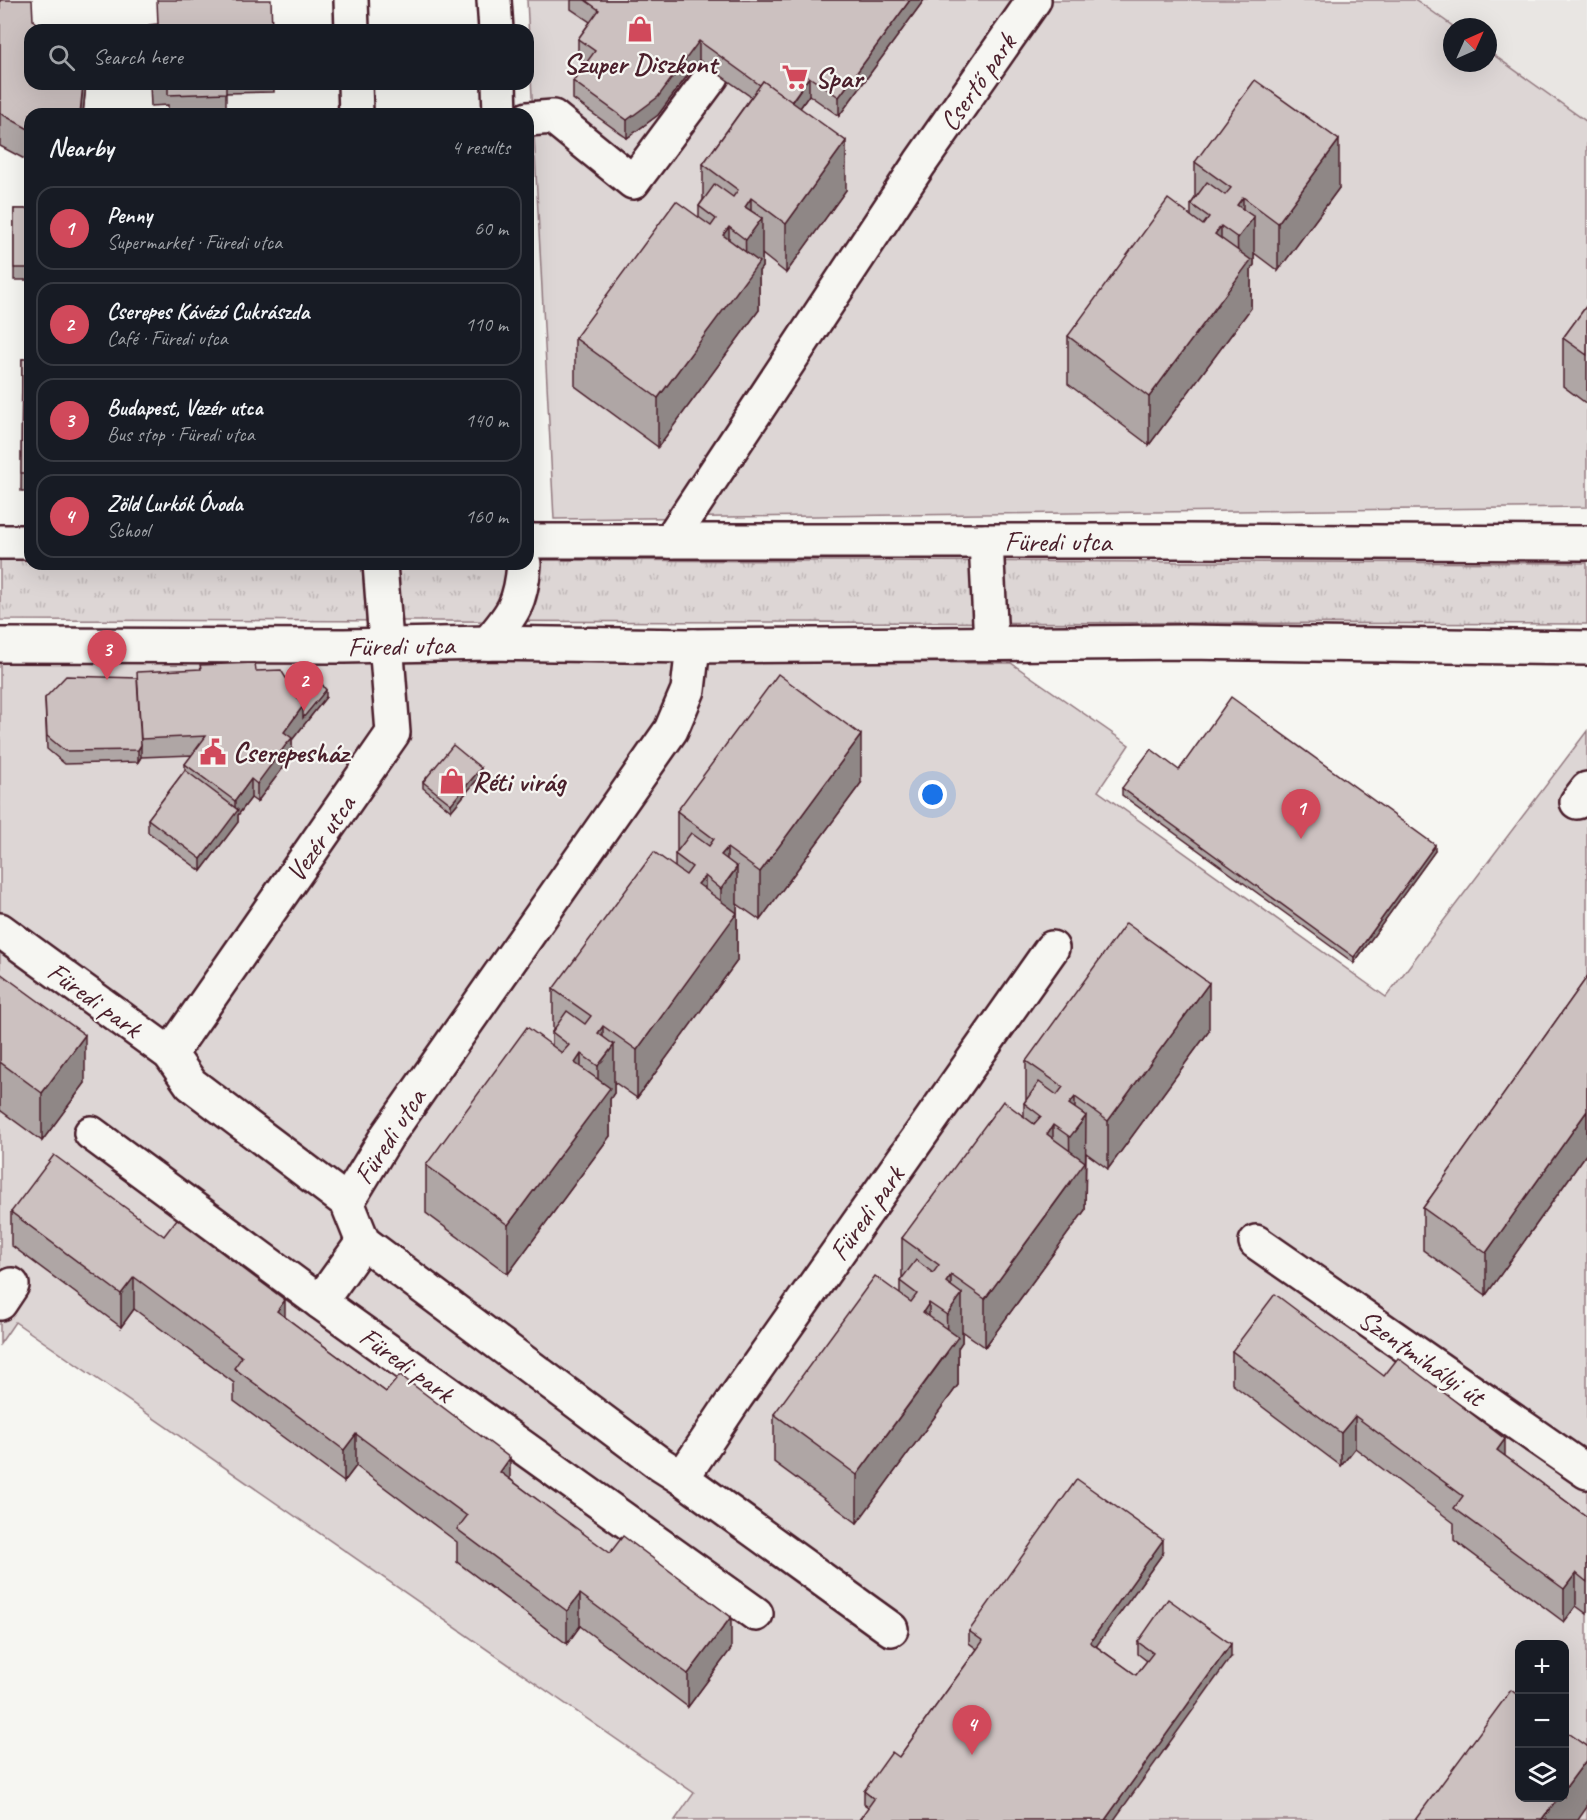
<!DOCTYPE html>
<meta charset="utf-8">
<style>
body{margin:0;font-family:Caveat,sans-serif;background:#20242c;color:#f1f3f6}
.controls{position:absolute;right:18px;bottom:18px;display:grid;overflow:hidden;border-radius:12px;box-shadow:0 6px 24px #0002}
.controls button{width:54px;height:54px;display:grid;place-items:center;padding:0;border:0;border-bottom:2px solid #363941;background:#171b24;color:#f1f3f6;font:30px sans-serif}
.compass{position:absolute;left:1443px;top:18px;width:54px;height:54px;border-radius:50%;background:#171b24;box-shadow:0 6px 24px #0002;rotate:45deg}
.you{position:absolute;left:933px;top:795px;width:21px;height:21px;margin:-15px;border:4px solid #fff;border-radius:50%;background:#1a73e8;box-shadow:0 0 0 9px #1a73e833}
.badge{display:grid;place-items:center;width:39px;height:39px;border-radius:50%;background:#d1495b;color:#fff;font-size:20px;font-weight:700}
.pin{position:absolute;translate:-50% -50px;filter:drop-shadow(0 2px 3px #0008)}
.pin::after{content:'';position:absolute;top:32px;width:21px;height:18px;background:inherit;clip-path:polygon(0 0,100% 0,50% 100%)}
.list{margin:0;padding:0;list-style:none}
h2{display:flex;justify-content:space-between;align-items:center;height:78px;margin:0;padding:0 24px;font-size:26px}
h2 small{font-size:20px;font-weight:400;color:#9ea1a6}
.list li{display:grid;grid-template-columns:39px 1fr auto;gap:18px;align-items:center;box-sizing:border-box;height:84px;margin:0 12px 12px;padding:0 12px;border:2px solid #363941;border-radius:18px}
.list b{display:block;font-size:22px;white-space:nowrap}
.list p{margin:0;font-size:20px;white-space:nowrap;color:#9ea1a6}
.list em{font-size:20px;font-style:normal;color:#9ea1a6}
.icon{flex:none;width:33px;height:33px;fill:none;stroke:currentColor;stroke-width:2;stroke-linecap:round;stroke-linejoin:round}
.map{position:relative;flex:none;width:1587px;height:1820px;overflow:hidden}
.search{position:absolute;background:#171b24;box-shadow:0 6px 24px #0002;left:24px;top:24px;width:510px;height:66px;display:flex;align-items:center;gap:15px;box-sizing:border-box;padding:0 21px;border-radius:18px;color:#9ea1a6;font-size:22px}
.panel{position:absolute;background:#171b24;box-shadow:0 6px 24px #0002;left:24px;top:108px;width:510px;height:462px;border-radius:18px}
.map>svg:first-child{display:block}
.built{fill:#e9e6e3}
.grass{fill:url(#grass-tufts);stroke:#947a80;stroke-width:1.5}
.park{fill:#ddd6d5;stroke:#947a80;stroke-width:1.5;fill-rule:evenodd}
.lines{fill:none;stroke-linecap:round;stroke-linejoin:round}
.minor-casing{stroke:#4a1f2b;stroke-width:38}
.major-casing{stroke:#4a1f2b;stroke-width:38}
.minor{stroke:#f6f6f2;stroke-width:33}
.major{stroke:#f6f6f2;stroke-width:33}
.wall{fill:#afa6a5;stroke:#4a1f2b;stroke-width:1.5}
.shaded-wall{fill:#8f8786;stroke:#4a1f2b;stroke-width:1.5}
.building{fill:#ccc1c0;stroke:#4a1f2b;stroke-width:1.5}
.labels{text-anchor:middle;stroke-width:4.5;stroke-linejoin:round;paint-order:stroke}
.poi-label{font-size:28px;font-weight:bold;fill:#4a1f2b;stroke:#f6f6f2;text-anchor:start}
.street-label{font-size:28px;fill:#4a1f2b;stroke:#f6f6f2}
</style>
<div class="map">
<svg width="1587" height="1820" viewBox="0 0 1587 1820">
<defs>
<pattern id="grass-tufts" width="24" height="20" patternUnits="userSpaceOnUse" patternTransform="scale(1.5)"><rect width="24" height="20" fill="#ddd6d5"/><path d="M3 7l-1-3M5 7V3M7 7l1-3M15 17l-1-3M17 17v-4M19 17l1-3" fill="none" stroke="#bfb7b7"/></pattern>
</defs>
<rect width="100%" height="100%" fill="#f6f6f2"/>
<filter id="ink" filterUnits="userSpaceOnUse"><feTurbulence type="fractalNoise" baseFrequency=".0167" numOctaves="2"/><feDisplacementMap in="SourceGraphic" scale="12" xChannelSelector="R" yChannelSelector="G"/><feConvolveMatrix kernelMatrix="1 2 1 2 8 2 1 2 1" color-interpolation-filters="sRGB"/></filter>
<g filter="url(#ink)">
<path class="built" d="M 1416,0 L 1587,0 L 1587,122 L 1488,51 L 1488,27 L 1454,27 Z"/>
<path class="grass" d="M 0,559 L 30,559 L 30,564 L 528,564 L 528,560 L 1587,563 L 1587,624 L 0,620 Z"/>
<g class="park">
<path d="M 527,0 L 1416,0 L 1454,27 L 1452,27 L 1452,63 L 1488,63 L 1488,51 L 1587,122 L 1587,507 L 554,519 Z"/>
<path d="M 0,659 L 1011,663 L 1129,745 L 1098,791 L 1386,997 L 1587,731 L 1587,1820 L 675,1820 L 694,1793 L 15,1322 L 0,1344 ZM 1520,1644 L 1564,1644 L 1564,1798 L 1520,1798 Z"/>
</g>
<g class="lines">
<g class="minor-casing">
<g id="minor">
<path d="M 351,0 L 352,30"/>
<path d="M 494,0 L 496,30"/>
<path d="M 355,84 L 356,114"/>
<path d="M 499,84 L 500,114"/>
<path d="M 528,119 L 553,117 L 633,182 L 712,76"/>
<path d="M 670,541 L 920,163 L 1034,0"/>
<path d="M 986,541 L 991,643"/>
<path d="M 488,643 C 513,614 521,603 524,564"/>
<path d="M 1577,802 L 1587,789"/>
<path d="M 0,930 L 170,1054 L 191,1084 L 347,1202 L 363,1242 L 660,1464 L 682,1478"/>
<path d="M 170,1054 L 393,733 L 380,564"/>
<path d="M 91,1133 L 320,1302 L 363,1242"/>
<path d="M 347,1202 L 387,1136 L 671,730 L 688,690 L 693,646"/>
<path d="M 1256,1242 L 1587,1472"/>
<path d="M 320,1302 L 756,1614"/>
<path d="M 0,1303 L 12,1285"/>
<path d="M 891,1629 L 682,1478 L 736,1397 L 1052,948"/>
</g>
</g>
<g class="major-casing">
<g id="major">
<path d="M 528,541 L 1178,541 L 1587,543"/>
<path d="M 0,542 L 30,542"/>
<path d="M 0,645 L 344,646 L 488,643 L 693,646 L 1187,642 L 1587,648"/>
</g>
</g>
<use href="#minor" class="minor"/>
<use href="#major" class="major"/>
</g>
<g class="wall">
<path d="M 0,0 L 30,84 L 86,84 L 83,114 L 30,114 L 30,162 L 0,146 Z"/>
<path d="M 571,0 L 924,0 L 839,116 L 809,95 L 800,108 L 846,190 L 786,273 L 762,254 L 762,267 L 759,271 L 759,310 L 658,447 L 575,386 L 575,338 L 699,218 L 699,206 L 703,200 L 703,164 L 751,97 L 699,60 L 658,115 L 627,138 L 573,99 L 573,81 L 586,63 L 578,57 L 578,39 L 590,22 L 571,9 Z"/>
<path d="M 150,84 L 274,84 L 274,92 L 226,93 L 226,114 L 168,114 L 168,105 L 151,106 Z"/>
<path d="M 1195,162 L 1339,188 L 1278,271 L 1254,253 L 1254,265 L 1251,269 L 1251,308 L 1149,445 L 1068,384 L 1068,336 L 1191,216 L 1191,204 L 1195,198 Z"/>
<rect x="14" y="209" width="16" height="71"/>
<path d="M 1587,305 L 1587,404 L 1563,386 L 1563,338 Z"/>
<path d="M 22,359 L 30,359 L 30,491 L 21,491 Z"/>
<path d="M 256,671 L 288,681 L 326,697 L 292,740 L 292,756 L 257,802 L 251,798 L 238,815 L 238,822 L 201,871 L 148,832 L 148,819 L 185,770 L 185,764 L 192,755 L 141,757 L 138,762 L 65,764 L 47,749 L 45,698 L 137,678 Z"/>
<path d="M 1179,770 L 1435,851 L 1354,963 L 1122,795 L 1122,788 Z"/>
<path d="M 481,775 L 451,811 L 423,788 L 423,782 Z"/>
<path d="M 861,783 L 760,920 L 737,904 L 737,961 L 637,1098 L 614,1082 L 614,1093 L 610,1099 L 610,1136 L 508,1274 L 426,1213 L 426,1165 L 552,1045 L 552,1032 L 553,1030 L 553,989 L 675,867 L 675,854 L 677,851 L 677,811 Z"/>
<path d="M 0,973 L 85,1083 L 42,1141 L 0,1110 Z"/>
<path d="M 1587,977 L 1587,1153 L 1486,1295 L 1423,1250 L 1423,1208 Z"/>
<path d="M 1209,1031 L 1108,1169 L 1086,1153 L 1085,1210 L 985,1347 L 962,1331 L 962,1342 L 958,1348 L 958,1385 L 857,1523 L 774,1462 L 774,1414 L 900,1294 L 900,1281 L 902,1278 L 902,1238 L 1024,1116 L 1024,1103 L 1026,1100 L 1026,1061 Z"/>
<path d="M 11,1212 L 164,1236 L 285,1317 L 386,1392 L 510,1479 L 731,1649 L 688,1707 L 580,1626 L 567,1644 L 457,1562 L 457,1542 L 356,1466 L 344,1482 L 234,1401 L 234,1383 L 134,1309 L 121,1327 L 11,1245 Z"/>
<path d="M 1232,1351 L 1384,1376 L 1505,1456 L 1587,1517 L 1587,1614 L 1576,1606 L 1564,1622 L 1454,1540 L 1454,1523 L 1355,1448 L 1341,1466 L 1232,1384 Z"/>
<path d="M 1163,1553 L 1096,1646 L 1136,1675 L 1147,1661 L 1138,1654 L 1138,1642 L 1231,1657 L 868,1807 L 864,1804 L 864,1791 L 899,1757 L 977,1649 L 969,1643 L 969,1631 Z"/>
</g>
<g class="shaded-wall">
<path d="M 910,0 L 924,0 L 839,116 L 839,97 Z"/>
<path d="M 699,41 L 699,60 L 658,115 L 627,138 L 627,120 Z"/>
<path d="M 809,77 L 809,95 L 789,124 L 789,106 Z"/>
<path d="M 83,84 L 86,84 L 83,114 L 80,114 Z"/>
<path d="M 1339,140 L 1339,188 L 1278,271 L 1278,223 Z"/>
<path d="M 846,141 L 846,190 L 786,273 L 786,224 Z"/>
<path d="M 1243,197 L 1243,231 L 1254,217 L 1254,265 L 1251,269 L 1251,308 L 1149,445 L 1149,397 L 1238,277 L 1237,205 Z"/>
<path d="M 751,198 L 751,233 L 762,218 L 762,267 L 759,271 L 759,310 L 658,447 L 658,398 L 746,279 L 745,207 Z"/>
<path d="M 1221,226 L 1221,274 L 1215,234 Z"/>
<path d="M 729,227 L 729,276 L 723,235 Z"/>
<path d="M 326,690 L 326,697 L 292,740 L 292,756 L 257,802 L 257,784 L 284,732 L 303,706 Z"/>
<path d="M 861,735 L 861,783 L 760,920 L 760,872 Z"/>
<path d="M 141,745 L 141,757 L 138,762 L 138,750 Z"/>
<path d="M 481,768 L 481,775 L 451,811 L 451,804 Z"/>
<path d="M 251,779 L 251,798 L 238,815 L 238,822 L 201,871 L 201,859 L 235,813 L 235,801 Z"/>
<path d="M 1435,845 L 1435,851 L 1354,963 L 1354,957 Z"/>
<path d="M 727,848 L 727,882 L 737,867 L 737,961 L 637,1098 L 637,1050 L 721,934 L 721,855 Z"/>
<path d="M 705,876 L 705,924 L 698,884 Z"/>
<path d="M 1209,983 L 1209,1031 L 1108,1169 L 1108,1121 Z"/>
<path d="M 603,1026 L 603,1060 L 614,1045 L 614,1093 L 610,1099 L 610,1136 L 508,1274 L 508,1225 L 598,1104 L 598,1033 Z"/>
<path d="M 85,1035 L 85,1083 L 42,1141 L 42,1093 Z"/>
<path d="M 581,1054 L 581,1102 L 575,1063 Z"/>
<path d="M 1075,1097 L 1075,1131 L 1086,1116 L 1085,1210 L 985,1347 L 985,1299 L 1070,1183 L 1069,1104 Z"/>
<path d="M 1587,1111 L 1587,1153 L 1486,1295 L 1486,1253 Z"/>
<path d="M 1053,1125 L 1053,1173 L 1047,1134 Z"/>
<path d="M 951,1275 L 951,1309 L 962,1294 L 962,1342 L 958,1348 L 958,1385 L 857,1523 L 857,1475 L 947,1353 L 946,1282 Z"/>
<path d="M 134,1277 L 134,1309 L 121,1327 L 121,1294 Z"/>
<path d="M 285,1300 L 285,1332 L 277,1311 Z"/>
<path d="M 929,1303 L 929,1351 L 923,1312 Z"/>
<path d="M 1355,1416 L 1355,1448 L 1341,1466 L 1341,1433 Z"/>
<path d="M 356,1434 L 356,1466 L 344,1482 L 344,1450 Z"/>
<path d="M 1505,1439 L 1505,1471 L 1497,1450 Z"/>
<path d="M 510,1458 L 510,1490 L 500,1472 Z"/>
<path d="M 1163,1540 L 1163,1553 L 1090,1655 L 1090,1642 Z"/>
<path d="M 1576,1573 L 1576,1606 L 1564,1622 L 1564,1589 Z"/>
<path d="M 580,1594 L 580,1626 L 567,1644 L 567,1611 Z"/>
<path d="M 731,1617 L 731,1649 L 688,1707 L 688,1674 Z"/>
<path d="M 1231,1644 L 1231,1657 L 1114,1820 L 1105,1820 Z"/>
<path d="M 1587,1759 L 1587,1807 L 1578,1820 L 1542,1820 L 1559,1797 L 1564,1797 L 1564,1790 Z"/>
</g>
<g class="building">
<path d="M 0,0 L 32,0 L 33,20 L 42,30 L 30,30 L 30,84 L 83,84 L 80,114 L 30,114 L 30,130 L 0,113 Z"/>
<path d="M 157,0 L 271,0 L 272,30 L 149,30 L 149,25 L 158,24 Z"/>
<path d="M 585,0 L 910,0 L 839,97 L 809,77 L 791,102 L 763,81 L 760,85 L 699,41 L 658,97 L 627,120 L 573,81 L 595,51 L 578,39 L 599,10 Z"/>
<path d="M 1255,80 L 1339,140 L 1278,223 L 1243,197 L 1237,205 L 1254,217 L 1238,238 L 1221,226 L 1215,234 L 1251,260 L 1149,397 L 1068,336 L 1168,199 L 1203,225 L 1209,217 L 1191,204 L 1207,182 L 1225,195 L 1231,188 L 1195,162 Z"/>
<path d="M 763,81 L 846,141 L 786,224 L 751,198 L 745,207 L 762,218 L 746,240 L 729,227 L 723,235 L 759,262 L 658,398 L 575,338 L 676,201 L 711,226 L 716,219 L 699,206 L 715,184 L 733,197 L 738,190 L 703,164 Z"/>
<path d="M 168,84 L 226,84 L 226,93 L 168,95 Z"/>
<rect x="14" y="209" width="16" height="59"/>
<path d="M 1587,305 L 1587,355 L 1563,338 Z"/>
<path d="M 22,359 L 30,359 L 30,473 L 21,473 Z"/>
<path d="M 255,663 L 256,671 L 281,670 L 303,706 L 284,732 L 292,738 L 285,746 L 257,784 L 251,779 L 235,801 L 185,764 L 206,736 L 141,739 L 137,672 L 201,669 L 200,665 Z"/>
<path d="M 778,674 L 861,735 L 760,872 L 727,848 L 721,855 L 737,867 L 721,889 L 705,876 L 698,884 L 737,913 L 637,1050 L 603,1026 L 598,1033 L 614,1045 L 598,1066 L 581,1054 L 575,1063 L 610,1088 L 508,1225 L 426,1165 L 527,1027 L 562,1053 L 569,1045 L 552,1032 L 567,1011 L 585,1024 L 591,1016 L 553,989 L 654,852 L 686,875 L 692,867 L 675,854 L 691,833 L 709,846 L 714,839 L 677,811 Z"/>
<path d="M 66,676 L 137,678 L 141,745 L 138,750 L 65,751 L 47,736 L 45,698 Z"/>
<path d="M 318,678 L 326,690 L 303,718 L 303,706 L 288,681 Z"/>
<path d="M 1231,697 L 1435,845 L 1354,957 L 1122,788 L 1151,749 L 1179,770 Z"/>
<path d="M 453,745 L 481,768 L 451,804 L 423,782 Z"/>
<path d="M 185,770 L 238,810 L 201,859 L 148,819 Z"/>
<path d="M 1126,923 L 1209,983 L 1108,1121 L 1075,1097 L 1069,1104 L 1086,1116 L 1070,1137 L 1053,1125 L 1047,1134 L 1085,1162 L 985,1299 L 951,1275 L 946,1282 L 962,1294 L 947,1315 L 929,1303 L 923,1312 L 958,1337 L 857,1475 L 774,1414 L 875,1276 L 911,1302 L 917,1294 L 900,1281 L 916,1260 L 933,1273 L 939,1265 L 902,1238 L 1003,1101 L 1034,1124 L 1041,1116 L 1024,1103 L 1039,1082 L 1057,1095 L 1063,1087 L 1026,1061 Z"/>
<path d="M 0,973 L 85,1035 L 42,1093 L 0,1062 Z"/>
<path d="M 1587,977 L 1587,1111 L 1486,1253 L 1423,1208 Z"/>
<path d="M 54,1155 L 164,1236 L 177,1219 L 285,1300 L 277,1311 L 386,1392 L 400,1375 L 510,1458 L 500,1472 L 610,1553 L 623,1536 L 731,1617 L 688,1674 L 580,1594 L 567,1611 L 457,1529 L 467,1516 L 356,1434 L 344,1450 L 234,1368 L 242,1357 L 134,1277 L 121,1294 L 11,1212 Z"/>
<path d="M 1275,1294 L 1384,1376 L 1398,1358 L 1505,1439 L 1497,1450 L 1587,1517 L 1587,1582 L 1576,1573 L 1564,1589 L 1454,1508 L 1463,1496 L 1355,1416 L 1341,1433 L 1232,1351 Z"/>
<path d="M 1077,1479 L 1163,1540 L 1090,1642 L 1136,1675 L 1153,1653 L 1138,1642 L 1168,1599 L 1231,1644 L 1105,1820 L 859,1820 L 874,1799 L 864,1791 L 892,1752 L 899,1757 L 983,1641 L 969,1631 Z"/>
<path d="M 1511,1690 L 1520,1697 L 1520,1797 L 1559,1797 L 1542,1820 L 1415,1820 Z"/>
<path d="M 1564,1730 L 1587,1746 L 1587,1759 L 1564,1790 Z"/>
</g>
</g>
<defs>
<g id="shop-bare" transform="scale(2.07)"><path d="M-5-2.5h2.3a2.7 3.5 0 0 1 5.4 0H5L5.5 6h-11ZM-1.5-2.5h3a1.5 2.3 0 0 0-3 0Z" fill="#d1495b" stroke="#f6f6f2" stroke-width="2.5" paint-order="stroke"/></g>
<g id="supermarket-bare" transform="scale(2.07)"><path d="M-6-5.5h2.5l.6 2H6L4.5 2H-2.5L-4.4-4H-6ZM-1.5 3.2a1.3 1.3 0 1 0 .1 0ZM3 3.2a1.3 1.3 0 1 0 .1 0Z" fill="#d1495b" stroke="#f6f6f2" stroke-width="2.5" paint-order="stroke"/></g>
<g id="civic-bare" transform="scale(2.07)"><path d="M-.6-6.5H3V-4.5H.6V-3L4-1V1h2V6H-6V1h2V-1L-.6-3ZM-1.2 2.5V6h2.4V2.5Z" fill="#d1495b" stroke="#f6f6f2" stroke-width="2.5" paint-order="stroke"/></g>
</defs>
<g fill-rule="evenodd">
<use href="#shop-bare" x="640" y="29"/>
<use href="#supermarket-bare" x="795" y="77"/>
<use href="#civic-bare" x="213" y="752"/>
<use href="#shop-bare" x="452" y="781"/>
</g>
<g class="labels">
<g class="poi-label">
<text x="640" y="73" text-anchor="middle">Szuper Diszkont</text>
<text x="815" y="87">Spar</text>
<text x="233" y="762">Cserepesház</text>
<text x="472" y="791">Réti virág</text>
</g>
<g class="street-label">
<text transform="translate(977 82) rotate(-55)" y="10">Csertő park</text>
<text x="1058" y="551">Füredi utca</text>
<text transform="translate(401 645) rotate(-1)" y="10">Füredi utca</text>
<text transform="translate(320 838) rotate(-55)" y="10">Vezér utca</text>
<text transform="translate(95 999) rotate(36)" y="10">Füredi park</text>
<text transform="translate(389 1136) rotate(-57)" y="10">Füredi utca</text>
<text transform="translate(866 1213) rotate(-55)" y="10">Füredi park</text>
<text transform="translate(1422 1357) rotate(35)" y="10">Szentmihályi út</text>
<text transform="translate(407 1364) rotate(36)" y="10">Füredi park</text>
</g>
</g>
</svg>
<div class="controls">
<button>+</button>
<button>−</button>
<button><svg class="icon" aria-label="layers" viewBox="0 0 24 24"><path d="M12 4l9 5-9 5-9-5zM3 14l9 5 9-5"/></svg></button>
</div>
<svg class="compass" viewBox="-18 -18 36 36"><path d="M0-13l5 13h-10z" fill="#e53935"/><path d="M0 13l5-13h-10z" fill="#9ea1a6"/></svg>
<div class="you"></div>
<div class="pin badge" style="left:1301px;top:839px">1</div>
<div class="pin badge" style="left:304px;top:711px">2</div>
<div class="pin badge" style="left:107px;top:680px">3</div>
<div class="pin badge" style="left:972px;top:1755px">4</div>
<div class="search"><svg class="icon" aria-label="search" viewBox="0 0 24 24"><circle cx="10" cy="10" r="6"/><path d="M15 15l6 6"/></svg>Search here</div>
<section class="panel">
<h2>Nearby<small>4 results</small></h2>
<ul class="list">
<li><span class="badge">1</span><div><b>Penny</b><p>Supermarket · Füredi utca</p></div><em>60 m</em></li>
<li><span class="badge">2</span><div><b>Cserepes Kávézó Cukrászda</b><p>Café · Füredi utca</p></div><em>110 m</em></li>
<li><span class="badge">3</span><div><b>Budapest, Vezér utca</b><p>Bus stop · Füredi utca</p></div><em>140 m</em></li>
<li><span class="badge">4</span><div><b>Zöld Lurkók Óvoda</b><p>School</p></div><em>160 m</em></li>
</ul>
</section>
</div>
